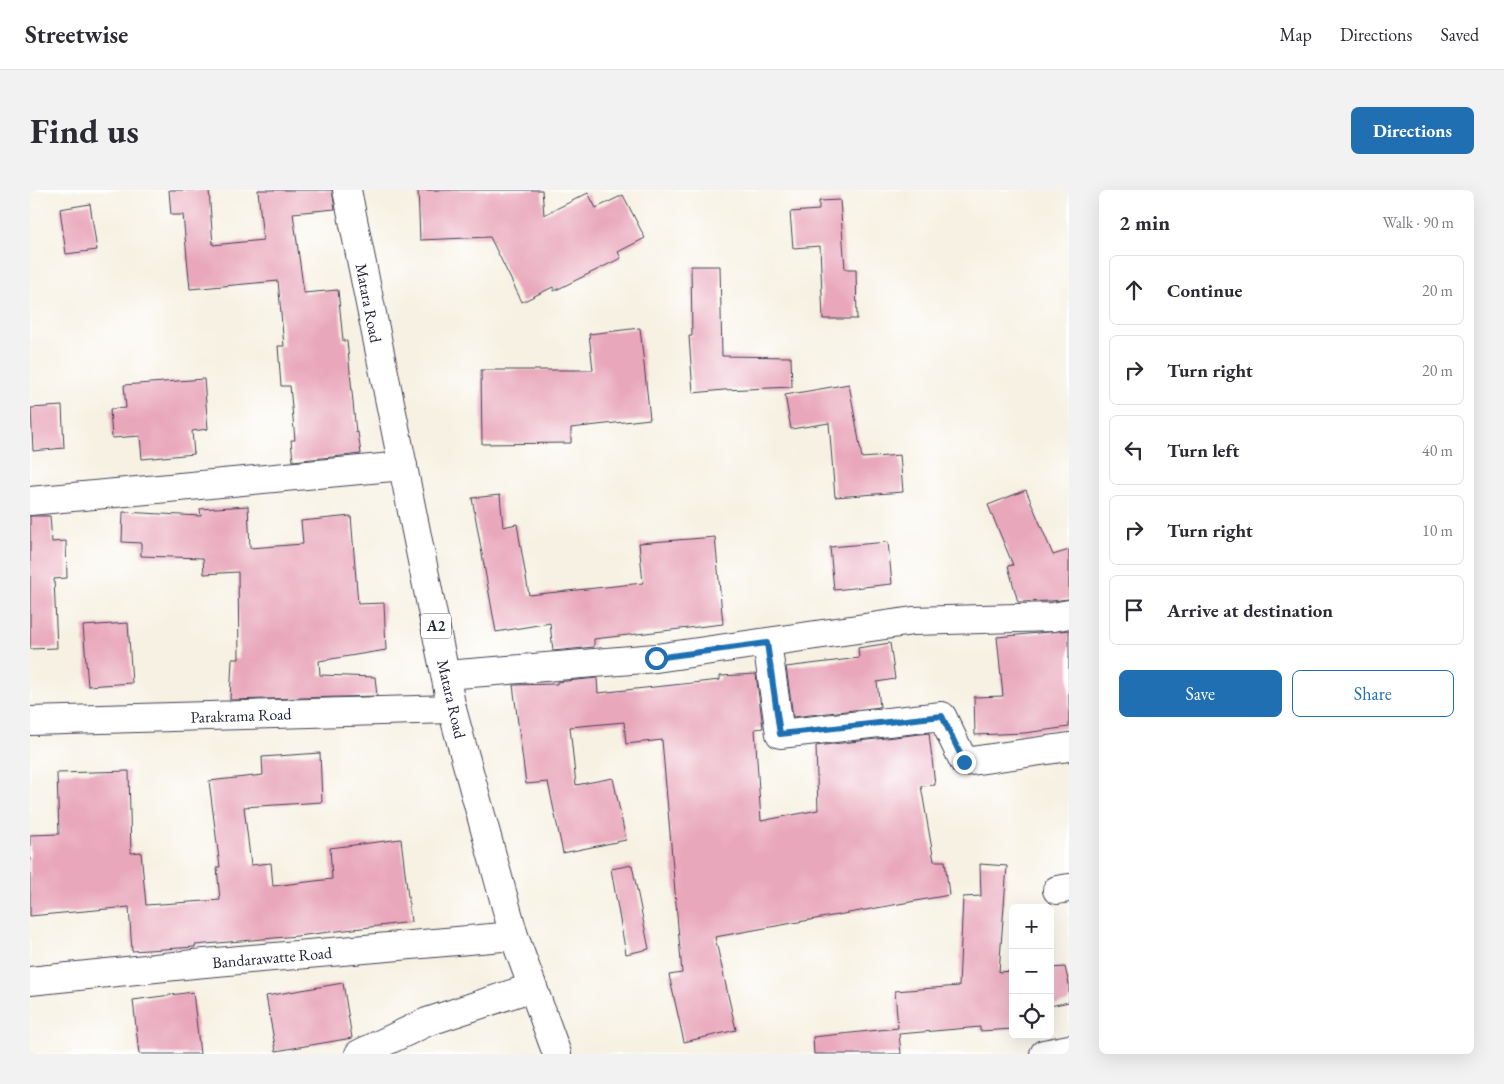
<!DOCTYPE html>
<meta charset="utf-8">
<style>
body{margin:0;font-family:"EB Garamond",serif;background:#f2f2f3;color:#2b2b33}
.controls{position:absolute;right:15px;bottom:15px;display:grid;overflow:hidden;border-radius:8px;box-shadow:0 5px 20px #0002}
.controls button{width:45px;height:45px;display:grid;place-items:center;padding:0;border:0;border-bottom:1px solid #e1e1e2;background:#fff;color:#2b2b33;font:25px sans-serif}
.stop{position:absolute;width:15px;height:15px;margin:-11px;border:4px solid #1f6fb2;border-radius:50%;background:#fff}
.stop.end{background:#1f6fb2;border-color:#fff;box-shadow:0 1px 5px #0008}
.list{margin:0;padding:0;list-style:none}
h2{display:flex;justify-content:space-between;align-items:center;height:65px;margin:0;padding:0 20px;font-size:21px}
h2 small{font-size:16px;font-weight:400;color:#7c7c81}
.list li{display:grid;grid-template-columns:32px 1fr auto;gap:15px;align-items:center;box-sizing:border-box;height:70px;margin:0 10px 10px;padding:0 10px;border:1px solid #e1e1e2;border-radius:8px}
.list b{display:block;font-size:19px;white-space:nowrap}
.list em{font-size:16px;font-style:normal;color:#7c7c81}
.actions{display:flex;gap:10px;padding:15px 20px}
.actions a{flex:1;padding:11px 0;border:1px solid #1f6fb2;border-radius:8px;text-align:center;font-size:18px;color:#1f6fb2}
.actions .main{background:#1f6fb2;color:#fff}
.icon{flex:none;width:28px;height:28px;fill:none;stroke:currentColor;stroke-width:2;stroke-linecap:round;stroke-linejoin:round}
.map{position:relative;flex:none;width:1039px;height:864px;overflow:hidden;border-radius:8px}
header{display:flex;align-items:center;gap:30px;box-sizing:border-box;height:70px;padding:0 25px;background:#fff;border-bottom:1px solid #e1e1e2}
header strong{font-size:24px}
nav{display:flex;gap:28px;margin-inline-start:auto;font-size:18px}
.intro{display:flex;align-items:center;justify-content:space-between;box-sizing:border-box;height:120px;padding:0 30px}
h1{margin:0;font-size:35px}
.button{padding:12px 22px;border-radius:8px;background:#1f6fb2;color:#fff;font-size:18px;font-weight:700}
main{display:flex;gap:30px;padding:0 30px}
aside{flex:1;background:#fff;border-radius:8px;box-shadow:0 5px 20px #0002}
.map>svg:first-child{display:block}
.building{fill:#e9a7bc}
.lines{fill:none;stroke-linecap:round;stroke-linejoin:round}
.minor-casing{stroke:#424154;stroke-width:30}
.highway-casing{stroke:#424154;stroke-width:30}
.minor{stroke:#fff;stroke-width:28}
.highway{stroke:#fff;stroke-width:28}
.route{stroke:#1f6fb2;stroke-width:6}
.labels{text-anchor:middle;stroke-width:4;stroke-linejoin:round;paint-order:stroke}
.shield{fill:#fff;stroke:#646476;stroke-width:1}
.shield-label{font-size:15px;font-weight:bold;fill:#22223b}
.street-label{font-size:16px;fill:#22223b;stroke:#fff}
</style>
<header>
<strong>Streetwise</strong>
<nav><a>Map</a><a>Directions</a><a>Saved</a></nav>
</header>
<div class="intro"><h1>Find us</h1><a class="button">Directions</a></div>
<main>
<div class="map">
<svg width="1039" height="864" viewBox="0 0 1039 864">
<rect width="100%" height="100%" fill="#fff"/>
<filter id="ink" filterUnits="userSpaceOnUse"><feTurbulence type="fractalNoise" baseFrequency=".02" numOctaves="2"/><feDisplacementMap in="SourceGraphic" scale="10" xChannelSelector="R" yChannelSelector="G"/><feConvolveMatrix kernelMatrix="1 2 1 2 8 2 1 2 1" color-interpolation-filters="sRGB"/></filter>
<filter id="wash" filterUnits="userSpaceOnUse"><feTurbulence type="fractalNoise" baseFrequency=".0096" numOctaves="4" result="noise"/><feDisplacementMap in="SourceGraphic" scale="20" xChannelSelector="R" yChannelSelector="G"/><feGaussianBlur stdDeviation="1.12" result="paint"/><feColorMatrix in="noise" values="0 0 0 0 0 0 0 0 0 0 0 0 0 0 0 0 0 1.4 0 .05"/><feComposite in="paint" operator="in"/></filter>
<g filter="url(#wash)">
<rect width="100%" height="100%" fill="#f6f1e2"/>
<g id="blocks">
<g class="building">
<path d="M 139,0 L 179,0 L 183,55 L 233,50 L 228,0 L 302,0 L 305,19 L 263,23 L 274,103 L 308,100 L 313,151 L 317,151 L 326,243 L 328,242 L 331,264 L 263,271 L 261,250 L 265,250 L 260,196 L 251,196 L 248,156 L 254,156 L 248,91 L 160,99 L 153,25 L 141,25 Z"/>
<path d="M 388,0 L 512,0 L 514,25 L 558,3 L 566,18 L 593,5 L 615,48 L 588,62 L 591,68 L 524,101 L 523,97 L 492,112 L 460,47 L 390,50 Z"/>
<path d="M 810,10 L 815,79 L 826,79 L 827,129 L 793,129 L 790,56 L 763,58 L 760,22 L 789,20 L 789,11 Z"/>
<path d="M 60,14 L 67,60 L 36,64 L 30,19 Z"/>
<path d="M 661,76 L 690,76 L 692,166 L 761,167 L 762,197 L 694,200 L 663,203 L 659,146 L 662,146 Z"/>
<path d="M 610,138 L 620,229 L 541,238 L 541,253 L 452,254 L 451,180 L 563,180 L 559,144 Z"/>
<path d="M 174,189 L 178,239 L 162,241 L 164,264 L 112,269 L 110,246 L 82,248 L 80,219 L 96,218 L 94,195 Z"/>
<path d="M 819,194 L 832,268 L 870,265 L 873,302 L 805,307 L 799,233 L 761,239 L 755,205 Z"/>
<path d="M 32,216 L 34,258 L 3,261 L 1,218 Z"/>
<path d="M 996,300 L 1023,365 L 1039,360 L 1039,409 L 1021,411 L 988,412 L 978,376 L 983,375 L 958,315 Z"/>
<path d="M 470,305 L 473,337 L 487,334 L 499,405 L 613,393 L 609,353 L 685,347 L 693,434 L 564,449 L 564,457 L 523,461 L 520,433 L 466,442 L 442,308 Z"/>
<path d="M 218,316 L 220,358 L 273,354 L 271,331 L 321,326 L 328,414 L 354,413 L 356,460 L 289,471 L 290,485 L 345,487 L 347,506 L 200,510 L 202,469 L 209,469 L 208,382 L 174,384 L 173,368 L 111,366 L 111,353 L 92,352 L 93,322 L 171,326 L 170,319 Z"/>
<path d="M 0,326 L 20,326 L 22,352 L 36,351 L 37,388 L 24,389 L 27,458 L 0,459 Z"/>
<path d="M 858,352 L 862,394 L 804,400 L 800,357 Z"/>
<path d="M 98,433 L 102,493 L 58,496 L 53,436 Z"/>
<path d="M 1039,440 L 1039,537 L 995,543 L 945,545 L 944,507 L 973,506 L 967,447 Z"/>
<path d="M 860,453 L 865,489 L 847,492 L 850,517 L 763,527 L 756,477 L 829,468 L 828,458 Z"/>
<path d="M 726,484 L 733,538 L 725,539 L 731,631 L 788,620 L 786,556 L 899,543 L 905,595 L 891,596 L 904,671 L 915,671 L 919,705 L 685,747 L 706,840 L 654,852 L 639,785 L 652,783 L 632,550 L 596,554 L 594,532 L 540,537 L 546,595 L 583,588 L 596,650 L 533,663 L 518,592 L 496,594 L 483,495 L 527,494 L 527,492 L 567,488 L 568,503 L 690,490 L 690,486 Z"/>
<path d="M 290,563 L 292,612 L 214,617 L 221,675 L 241,673 L 243,696 L 302,689 L 300,658 L 371,649 L 381,732 L 267,746 L 165,755 L 165,757 L 102,761 L 99,717 L 0,726 L 0,645 L 29,644 L 27,583 L 99,581 L 101,663 L 111,662 L 116,715 L 190,710 L 187,677 L 190,677 L 179,591 L 233,585 L 232,567 Z"/>
<path d="M 950,674 L 977,676 L 969,782 L 983,781 L 983,839 L 950,841 L 950,837 L 869,844 L 871,864 L 784,864 L 783,847 L 868,838 L 865,801 L 929,796 L 933,707 L 951,706 Z"/>
<path d="M 602,675 L 619,759 L 596,764 L 581,679 Z"/>
<path d="M 1035,777 L 1039,794 L 1039,812 L 1020,816 L 1020,778 Z"/>
<path d="M 313,793 L 322,848 L 246,861 L 236,806 Z"/>
<path d="M 163,802 L 170,864 L 109,864 L 103,810 Z"/>
</g>
</g>
</g>
<g filter="url(#ink)">
<use href="#blocks" fill-opacity="0" stroke="#424154" stroke-width="1"/>
<g class="lines">
<g class="minor-casing">
<g id="minor">
<path d="M 0,311 L 373,276"/>
<path d="M 737,453 L 750,544 L 912,526 L 934,572 L 1039,557"/>
<path d="M 416,485 L 626,468 L 883,431 L 1023,427 L 1039,424"/>
<path d="M 0,531 L 422,519"/>
<path d="M 1027,700 L 1039,698"/>
<path d="M 0,791 L 164,774 L 484,746"/>
<path d="M 329,864 L 397,832 L 503,797"/>
<path d="M 1014,864 L 1039,859"/>
</g>
</g>
<g class="highway-casing">
<path id="highway" d="M 317,0 L 422,519 L 484,746 L 527,864"/>
</g>
<use href="#minor" class="minor"/>
<use href="#highway" class="highway"/>
</g>
</g>
<g class="lines" filter="url(#ink)">
<path class="route" d="M 626,468 L 737,453 L 750,544 L 912,526 L 934,572"/>
</g>
<g class="labels">
<rect class="shield" x="391" y="423.5" width="30" height="25" rx="4"/>
<g class="shield-label">
<text x="406" y="441">A2</text>
</g>
<g class="street-label">
<text transform="translate(339 113) rotate(79)" y="6">Matara Road</text>
<text transform="translate(422 509) rotate(77)" y="6">Matara Road</text>
<text transform="translate(211 525) rotate(-2)" y="6">Parakrama Road</text>
<text transform="translate(242 767) rotate(-5)" y="6">Bandarawatte Road</text>
</g>
</g>
</svg>
<div class="controls">
<button>+</button>
<button>−</button>
<button><svg class="icon" aria-label="locate" viewBox="0 0 24 24"><circle cx="12" cy="12" r="6"/><path d="M12 2v4M12 18v4M2 12h4M18 12h4"/></svg></button>
</div>
<div class="stop" style="left:626px;top:468px"></div>
<div class="stop end" style="left:934px;top:572px"></div>
</div>
<aside>
<h2>2 min<small>Walk · 90 m</small></h2>
<ul class="list">
<li><svg class="icon" aria-label="ahead" viewBox="0 0 24 24"><path d="M12 20V5M6 11l6-6 6 6"/></svg><div><b>Continue</b></div><em>20 m</em></li>
<li><svg class="icon" aria-label="right" viewBox="0 0 24 24"><path d="M7 20v-9h11M14 6l5 5-5 5"/></svg><div><b>Turn right</b></div><em>20 m</em></li>
<li><svg class="icon" aria-label="left" viewBox="0 0 24 24"><path d="M17 20v-9H6M10 6l-5 5 5 5"/></svg><div><b>Turn left</b></div><em>40 m</em></li>
<li><svg class="icon" aria-label="right" viewBox="0 0 24 24"><path d="M7 20v-9h11M14 6l5 5-5 5"/></svg><div><b>Turn right</b></div><em>10 m</em></li>
<li><svg class="icon" aria-label="arrive" viewBox="0 0 24 24"><path d="M6 21V4h12l-3 4 3 4H6"/></svg><div><b>Arrive at destination</b></div></li>
</ul>
<div class="actions"><a class="main">Save</a><a>Share</a></div>
</aside>
</main>
